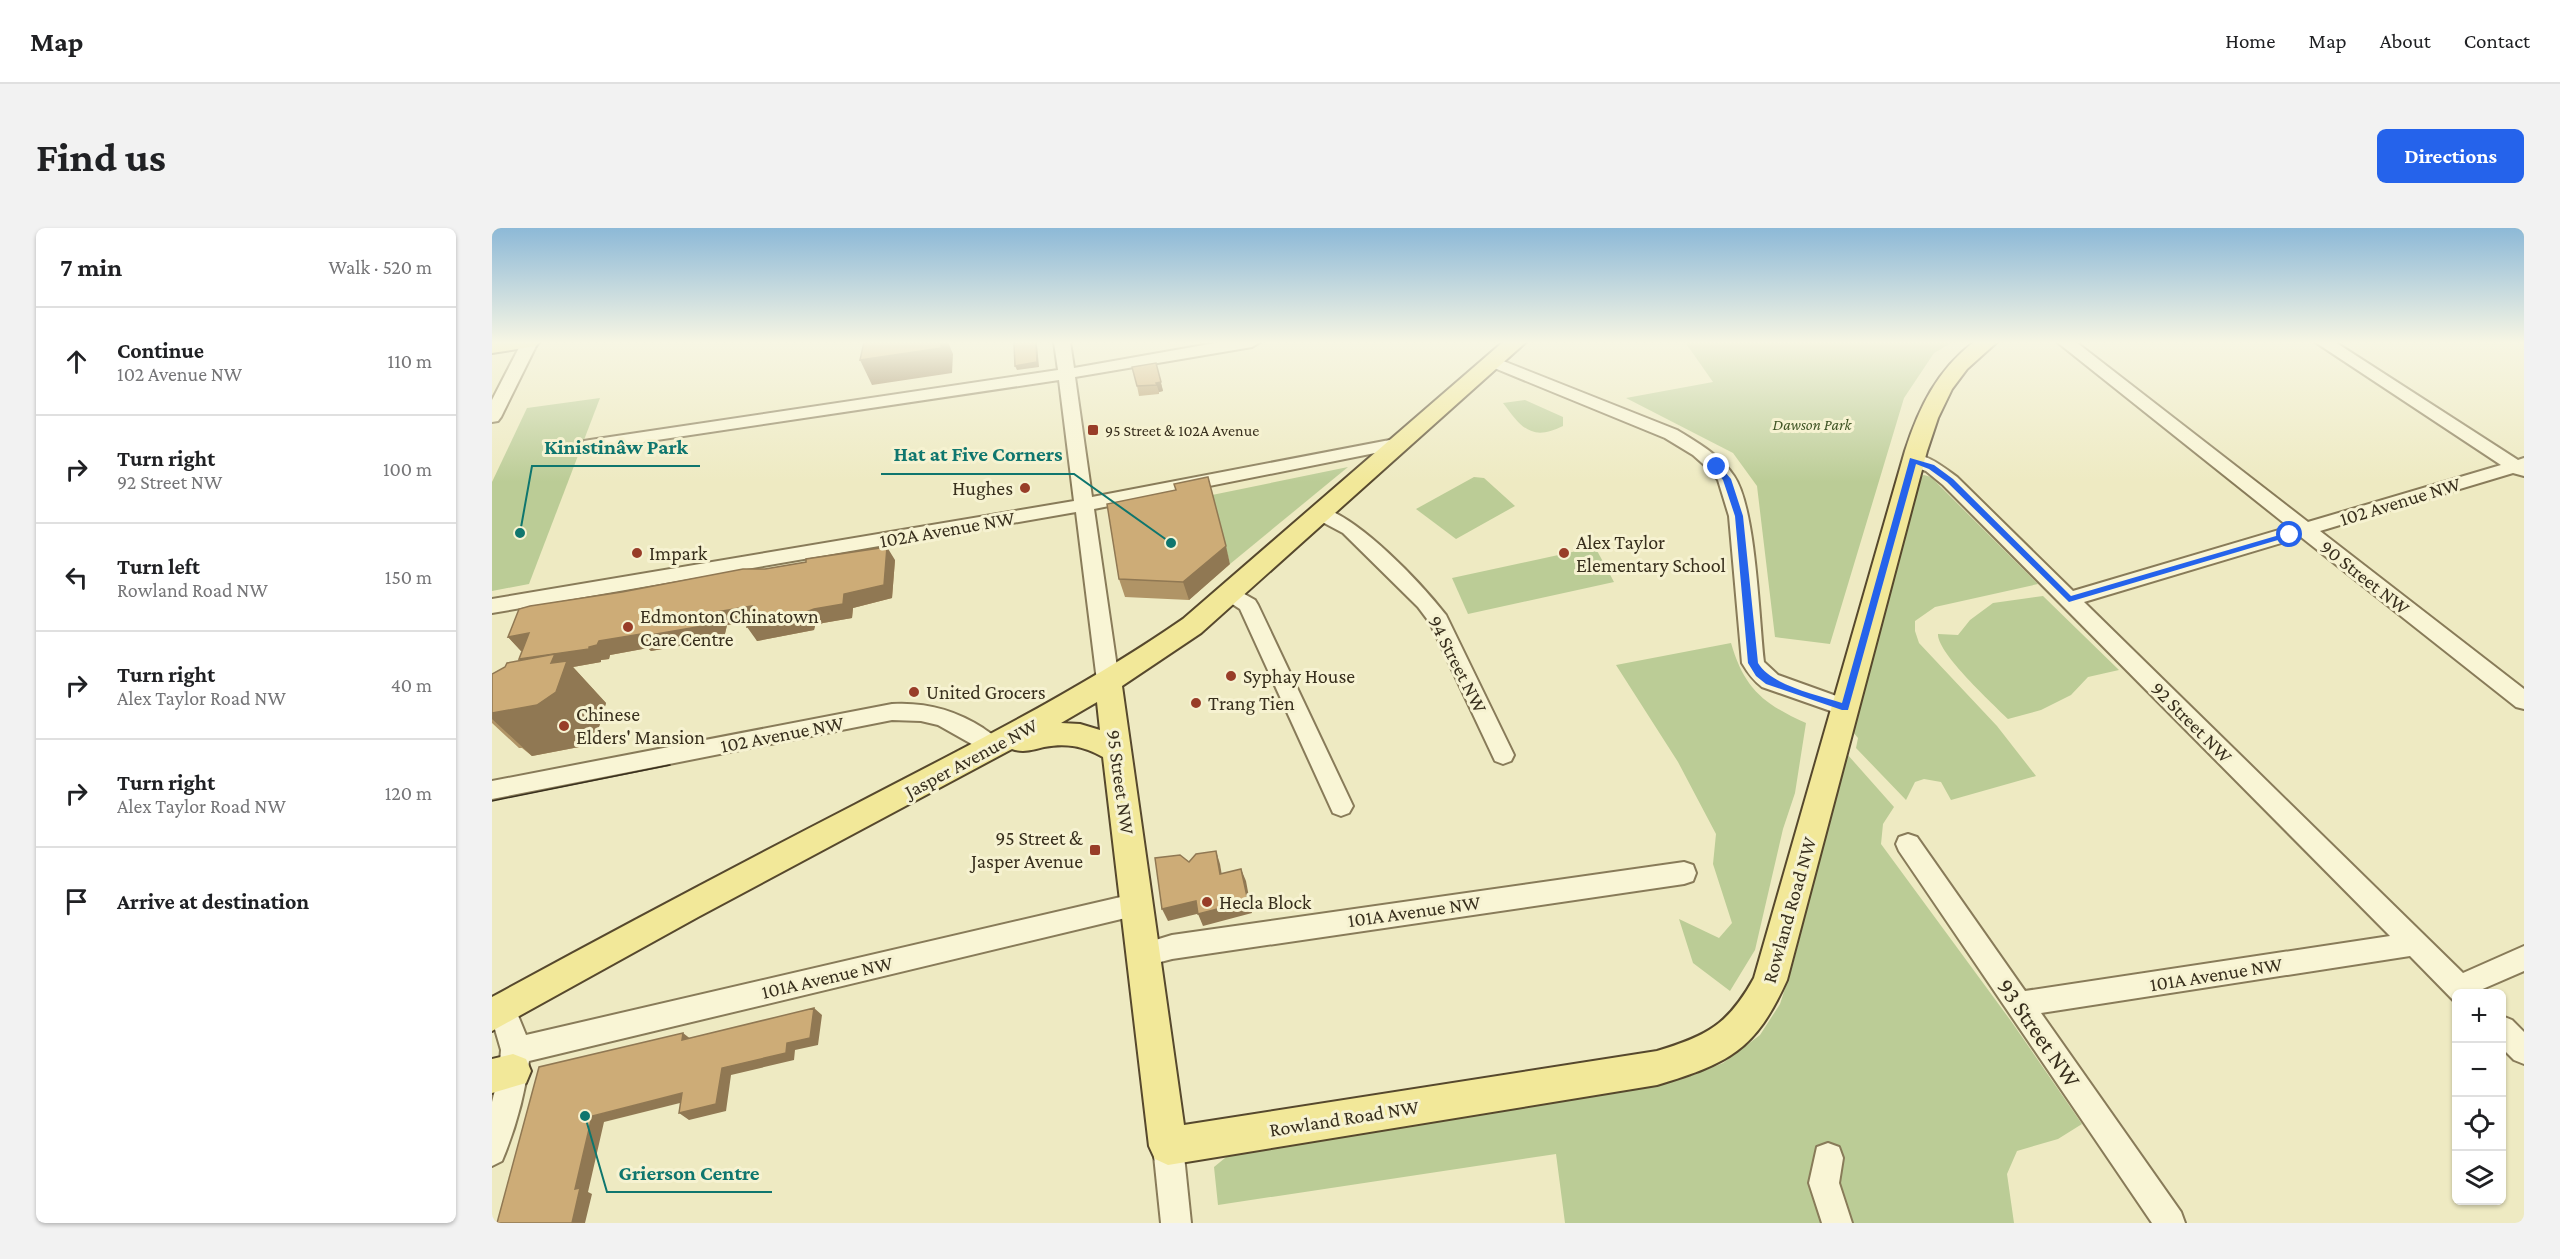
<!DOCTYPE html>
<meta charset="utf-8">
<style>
body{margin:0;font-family:"Crimson Pro",serif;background:#f2f2f2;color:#202124}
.controls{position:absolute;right:18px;bottom:18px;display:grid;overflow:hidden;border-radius:9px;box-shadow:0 2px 4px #0004}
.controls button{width:54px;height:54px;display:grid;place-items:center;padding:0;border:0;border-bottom:2px solid #e0e0e0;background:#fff;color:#202124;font:30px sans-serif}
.stop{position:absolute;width:18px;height:18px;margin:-14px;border:4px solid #2563eb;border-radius:50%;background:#fff}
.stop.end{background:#2563eb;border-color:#fff;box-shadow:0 2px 6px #0008}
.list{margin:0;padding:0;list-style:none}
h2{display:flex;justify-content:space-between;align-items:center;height:78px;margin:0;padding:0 24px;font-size:26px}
h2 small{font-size:20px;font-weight:400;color:#757577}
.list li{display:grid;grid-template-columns:39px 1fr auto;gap:18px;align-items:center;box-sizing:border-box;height:108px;padding:0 24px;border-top:2px solid #e0e0e0}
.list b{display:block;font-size:22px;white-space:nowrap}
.list p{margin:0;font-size:20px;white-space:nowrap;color:#757577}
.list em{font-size:20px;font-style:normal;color:#757577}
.icon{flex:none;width:33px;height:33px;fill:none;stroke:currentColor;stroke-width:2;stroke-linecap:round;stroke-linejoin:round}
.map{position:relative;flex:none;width:2032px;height:995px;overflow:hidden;border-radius:9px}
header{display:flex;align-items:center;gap:36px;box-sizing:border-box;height:84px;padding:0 30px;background:#fff;border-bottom:2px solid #e0e0e0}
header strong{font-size:28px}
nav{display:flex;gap:33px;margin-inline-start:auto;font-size:21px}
.intro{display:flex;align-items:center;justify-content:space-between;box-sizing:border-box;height:144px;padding:0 36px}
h1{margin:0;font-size:42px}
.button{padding:15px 27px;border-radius:9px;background:#2563eb;color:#fff;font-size:21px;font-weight:700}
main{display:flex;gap:36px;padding:0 36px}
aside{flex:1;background:#fff;border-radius:9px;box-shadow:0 2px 4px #0004}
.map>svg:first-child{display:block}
.green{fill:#bbcc96}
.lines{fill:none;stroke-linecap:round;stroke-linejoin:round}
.minor-casing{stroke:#887b59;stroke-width:4}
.major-casing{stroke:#56482d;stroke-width:4}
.minor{fill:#f9f5d5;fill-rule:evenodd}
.major{fill:#f2e899;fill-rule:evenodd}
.tram{stroke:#382f1d;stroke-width:1.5}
.wall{fill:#b09466}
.shaded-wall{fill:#907853}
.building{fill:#cdac77;stroke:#907853;stroke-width:1.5}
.route{fill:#2563eb}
.poi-dot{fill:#983d28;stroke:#f6f2d1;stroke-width:2}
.labels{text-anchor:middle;stroke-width:6;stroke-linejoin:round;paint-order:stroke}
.far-park-label{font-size:16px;font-style:italic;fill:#3f5424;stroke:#f6f2d1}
.far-poi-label{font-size:16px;fill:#382f1d;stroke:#f6f2d1;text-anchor:start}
.poi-label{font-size:20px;fill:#382f1d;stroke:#f6f2d1;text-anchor:start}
.street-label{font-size:20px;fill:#382f1d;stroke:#f6f2d1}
.near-street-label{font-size:24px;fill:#382f1d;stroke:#f6f2d1}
.leader{fill:none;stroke:#0f766e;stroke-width:2}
.callout-dot{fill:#0f766e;stroke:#f6f2d1;stroke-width:2}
.callout-label{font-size:21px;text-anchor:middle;font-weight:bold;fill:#0f766e;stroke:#f6f2d1;stroke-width:6;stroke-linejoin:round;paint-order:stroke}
</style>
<header>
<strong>Map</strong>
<nav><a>Home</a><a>Map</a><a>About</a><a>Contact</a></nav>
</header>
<div class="intro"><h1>Find us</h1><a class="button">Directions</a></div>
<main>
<aside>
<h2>7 min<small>Walk · 520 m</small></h2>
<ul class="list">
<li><svg class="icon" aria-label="ahead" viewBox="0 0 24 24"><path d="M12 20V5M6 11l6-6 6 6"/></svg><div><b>Continue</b><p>102 Avenue NW</p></div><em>110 m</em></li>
<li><svg class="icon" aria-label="right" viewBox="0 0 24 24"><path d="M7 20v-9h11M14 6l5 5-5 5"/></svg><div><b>Turn right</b><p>92 Street NW</p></div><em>100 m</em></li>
<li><svg class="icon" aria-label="left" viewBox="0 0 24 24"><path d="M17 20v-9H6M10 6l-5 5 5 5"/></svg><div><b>Turn left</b><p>Rowland Road NW</p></div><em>150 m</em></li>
<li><svg class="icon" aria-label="right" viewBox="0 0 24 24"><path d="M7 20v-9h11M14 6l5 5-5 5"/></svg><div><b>Turn right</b><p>Alex Taylor Road NW</p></div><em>40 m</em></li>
<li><svg class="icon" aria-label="right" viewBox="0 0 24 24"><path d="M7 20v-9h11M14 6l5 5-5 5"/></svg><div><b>Turn right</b><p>Alex Taylor Road NW</p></div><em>120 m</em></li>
<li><svg class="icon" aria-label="arrive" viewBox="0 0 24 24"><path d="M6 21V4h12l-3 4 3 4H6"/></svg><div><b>Arrive at destination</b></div></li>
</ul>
</aside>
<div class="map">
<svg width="2032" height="995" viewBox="0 0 2032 995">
<rect width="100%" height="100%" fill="#eeeac2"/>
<g class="green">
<path d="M 1193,114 L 1461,114 L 1442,125 L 1412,170 L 1338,416 L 1283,409 L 1265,258 L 1241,225 L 1134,170 L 1221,154 Z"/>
<path d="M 108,170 L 37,356 L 0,363 L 0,254 L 35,180 Z"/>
<path d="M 1033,172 L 1071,189 L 1071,198 C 1039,214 1029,199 1011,175 Z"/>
<path d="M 856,239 L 738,336 L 720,267 Z"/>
<path d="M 1432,247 L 1439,249 L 1546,356 L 1443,379 L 1423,393 L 1423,403 L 1427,415 L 1505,498 L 1544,548 L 1459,572 L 1449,554 L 1432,551 L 1423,554 L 1414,572 L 1364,520 L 1366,510 L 1361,504 L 1427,249 Z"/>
<path d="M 982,249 L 992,250 L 1023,278 L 964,311 L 924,281 Z"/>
<path d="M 1103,319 L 1122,354 L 976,386 L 960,350 Z"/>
<path d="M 1551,368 L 1627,442 L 1596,449 L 1579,467 L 1549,482 L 1516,491 C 1501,476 1445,425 1446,406 L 1466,407 L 1478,392 L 1501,375 Z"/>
<path d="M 1239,415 C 1252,460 1271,476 1314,495 L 1303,565 L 1291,601 L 1263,722 L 1238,763 L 1201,735 L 1187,691 L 1227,710 L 1240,695 L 1221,636 L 1224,606 L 1186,534 L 1124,437 Z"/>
<path d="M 1355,526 L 1402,579 L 1391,596 L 1389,616 L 1519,793 L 1590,896 L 1566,911 L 1525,923 L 1515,946 L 1522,995 L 1073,995 L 1064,926 L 726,977 L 722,939 L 744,921 L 1191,851 L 1231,835 L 1268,807 L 1288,776 L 1301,736 Z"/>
</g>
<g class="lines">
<g class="minor-casing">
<g id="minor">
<path d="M 30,114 L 46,114 L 9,189 L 6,193 L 0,194 L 0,172 Z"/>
<path d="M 562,114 L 578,114 L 582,140 L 729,114 L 768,114 L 760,119 L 583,149 L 600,269 L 908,210 L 914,211 L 917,215 L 914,219 L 908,220 L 602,281 L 627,453 L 624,459 L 616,461 L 608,459 L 605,453 L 584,284 L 0,385 L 0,371 L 582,273 L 567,152 L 98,222 L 92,221 L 89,217 L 92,213 L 98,212 L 566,142 Z"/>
<path d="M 1565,114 L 1584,114 L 1816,294 L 2009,237 L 1823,114 L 1843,114 L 2026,232 L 2032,230 L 2032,248 L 2021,245 L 1828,303 L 2032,461 L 2032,481 L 2024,479 L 1809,309 L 1592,374 L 1971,745 L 2032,718 L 2032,743 L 1986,763 L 1987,766 L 1964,766 L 1964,775 L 1918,728 L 1549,785 L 1689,984 L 1693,995 L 1660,995 L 1407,623 L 1404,616 L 1407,609 L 1416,606 L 1425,609 L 1533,763 L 1898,708 L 1451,257 L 1434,243 L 1415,236 L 1412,232 L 1415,228 C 1433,223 1451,239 1465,249 L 1581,363 L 1797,299 Z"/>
<path d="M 1001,129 L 1185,202 C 1206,215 1228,227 1242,248 C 1264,280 1267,392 1272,434 L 1286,447 L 1361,474 L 1364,480 L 1361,486 L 1353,488 L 1270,459 C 1261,452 1256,445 1250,435 L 1237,288 L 1226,252 L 1219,243 L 1201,227 L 1173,210 L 995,137 L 993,134 Z"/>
<path d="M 828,279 C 867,289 929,355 954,387 L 1022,527 L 1019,533 L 1011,536 L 1003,533 L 938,395 L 926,379 L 851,305 L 821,289 L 819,285 L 821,281 Z"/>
<path d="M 738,358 L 763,372 L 766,377 L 861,578 L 857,585 L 849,588 L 841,585 L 748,381 L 731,370 L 728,365 L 731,360 Z"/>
<path d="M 400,476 C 434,474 463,482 491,500 C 499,506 508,510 512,519 L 509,525 L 501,528 L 446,497 L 429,493 L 400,492 L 0,571 L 0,553 Z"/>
<path d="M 1192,634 L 1201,637 L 1204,645 L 1201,653 L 1192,656 L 680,731 L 653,738 L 644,734 L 640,726 L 644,718 L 680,707 Z"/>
<path d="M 646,665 L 655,668 L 659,676 L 655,684 L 646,687 L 37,833 C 33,866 23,902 10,933 L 0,938 L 0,874 L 7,846 L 9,822 L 0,791 L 0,773 L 10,769 L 20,773 L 34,807 Z"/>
<path d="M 2010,788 L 2020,792 L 2032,804 L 2032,836 L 2022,832 L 2010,820 Z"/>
<path d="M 676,903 L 686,908 L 691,918 L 699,995 L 669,995 L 661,918 L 666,908 Z"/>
<path d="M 1336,915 L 1347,919 L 1351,930 L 1347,955 L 1360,995 L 1330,995 L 1317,955 L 1325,919 Z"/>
</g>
</g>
<g class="major-casing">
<g id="major">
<path d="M 0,114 L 47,114 L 44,118 L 0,125 Z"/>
<path d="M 1011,114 L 1034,114 L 709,405 L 630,458 L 692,897 L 1165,823 C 1215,808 1236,797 1262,750 L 1413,223 C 1427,180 1445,142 1482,114 L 1505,114 L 1475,141 L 1460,161 L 1446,190 L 1435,223 L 1295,752 C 1263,823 1237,835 1165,857 L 676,937 L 663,931 L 657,918 L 611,529 C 591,518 575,515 552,519 C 540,522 531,525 520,521 L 206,689 L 0,803 L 0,769 C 121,703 242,639 364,576 C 475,518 587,463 691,391 ZM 605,474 L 608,502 L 588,496 L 569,495 Z"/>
<path d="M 21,826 L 34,831 L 39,843 L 34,855 L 0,865 L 0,831 Z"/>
</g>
</g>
<use href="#minor" class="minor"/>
<use href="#major" class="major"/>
<path class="tram" d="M 0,573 L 178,537"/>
</g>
<g class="wall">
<path d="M 664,135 L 671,163 L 667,164 L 667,166 L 647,168 L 645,158 Z"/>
<path d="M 403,332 L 400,370 L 361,380 L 360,390 L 331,395 L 323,398 L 322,402 L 265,413 L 257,394 L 235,397 L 232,410 L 159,423 L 156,420 L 118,427 L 117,431 L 109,432 L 109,434 L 81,439 L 114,475 L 105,506 L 87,519 L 40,528 L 30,520 L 27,520 L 0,495 L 0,446 L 29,433 L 27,431 L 31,422 L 29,423 L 16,409 L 273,341 Z"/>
<path d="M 738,336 L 697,372 L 633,369 L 627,351 Z"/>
</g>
<g class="shaded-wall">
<path d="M 449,114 L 456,114 L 461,126 L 460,145 L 380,157 L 368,132 Z"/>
<path d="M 544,114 L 545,117 L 547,139 L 525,142 L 523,138 Z"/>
<path d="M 664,135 L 671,163 L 667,164 L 664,155 Z"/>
<path d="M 734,318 L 738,336 L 697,372 L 691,354 Z"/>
<path d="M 395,319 L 403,332 L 400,370 L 361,380 L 360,390 L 331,395 L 323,398 L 322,402 L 265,413 L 255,399 L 314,384 L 352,366 Z"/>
<path d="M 260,378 L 269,391 L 235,397 L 232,410 L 159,423 L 156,420 L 118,427 L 117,431 L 109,432 L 109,434 L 81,439 L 114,475 L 105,506 L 87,519 L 40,528 L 0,491 L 0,485 L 41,445 L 27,431 L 97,419 L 107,413 L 225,384 Z"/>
<path d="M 37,405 L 50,419 L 29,423 L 16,409 Z"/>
<path d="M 724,623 L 728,636 L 732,659 L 728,646 Z"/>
<path d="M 749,641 L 754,653 L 760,685 L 711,698 L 706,686 Z"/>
<path d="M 704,673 L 709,685 L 676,693 L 670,681 Z"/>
<path d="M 322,780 L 330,787 L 326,817 L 303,822 L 302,832 L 239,847 L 234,883 L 197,892 L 187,885 L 230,840 L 295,815 Z"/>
<path d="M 191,805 L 200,812 L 190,812 Z"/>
<path d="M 190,865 L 200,872 L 112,894 L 96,964 L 100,966 L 93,995 L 80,995 L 83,961 L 100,888 Z"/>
</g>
<g class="building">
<path d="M 372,114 L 449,114 L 449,120 L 368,132 Z"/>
<path d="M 528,114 L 544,114 L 545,134 L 523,138 L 522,115 Z"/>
<path d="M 664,135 L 669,154 L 664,155 L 665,157 L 645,158 L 640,139 Z"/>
<path d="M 716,249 L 734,318 L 691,354 L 627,351 L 615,276 L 684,262 L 682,256 Z"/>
<path d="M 395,319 L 392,357 L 352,366 L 351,376 L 322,381 L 314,384 L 313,389 L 255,399 L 260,378 L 225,384 L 222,396 L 147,409 L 149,406 L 107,413 L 105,417 L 97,419 L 97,421 L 27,431 L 37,405 L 16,409 L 27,381 L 38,378 L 130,364 L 251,341 L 273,341 L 314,334 L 314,331 Z"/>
<path d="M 63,426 L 59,435 L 75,433 L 64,464 L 45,477 L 0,485 L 0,446 L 13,439 L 15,435 Z"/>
<path d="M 724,623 L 728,646 L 749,641 L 756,673 L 706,686 L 704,673 L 670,681 L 663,630 L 688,627 L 697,634 L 704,626 Z"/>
<path d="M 322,780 L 318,810 L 295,815 L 294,825 L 230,840 L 224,876 L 187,885 L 190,865 L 100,888 L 83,961 L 88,960 L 80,995 L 5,995 L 47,839 L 191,805 L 190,812 Z"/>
</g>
<linearGradient id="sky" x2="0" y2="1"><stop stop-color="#8db9d7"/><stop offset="0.45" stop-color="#f7f6e4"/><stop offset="1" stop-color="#f7f6e4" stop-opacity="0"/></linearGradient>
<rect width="2032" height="254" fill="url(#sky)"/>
<path class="route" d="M 1418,230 L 1442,237 L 1461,251 L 1579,368 L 1798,304 L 1803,307 L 1577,374 L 1455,254 L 1437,241 L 1424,236 L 1356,482 L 1350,482 L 1274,456 L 1264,448 L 1256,435 L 1243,288 L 1231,252 L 1221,239 L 1227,237 L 1239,251 L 1251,288 L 1266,435 C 1280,458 1324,466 1350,475 Z"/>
<g class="poi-dot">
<rect x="595" y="196" width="12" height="12" rx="3"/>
<circle cx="533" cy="260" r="6"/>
<circle cx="145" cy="325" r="6"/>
<circle cx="1072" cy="325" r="6"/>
<circle cx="136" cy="399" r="6"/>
<circle cx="739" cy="448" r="6"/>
<circle cx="422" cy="464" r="6"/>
<circle cx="704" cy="475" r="6"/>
<circle cx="72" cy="498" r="6"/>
<rect x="597" y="616" width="12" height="12" rx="3"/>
<circle cx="715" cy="674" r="6"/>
</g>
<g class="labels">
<g class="far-park-label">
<text x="1320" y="202">Dawson Park</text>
</g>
<g class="far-poi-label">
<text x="613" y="208">95 Street &amp; 102A Avenue</text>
</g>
<g class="poi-label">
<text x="521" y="267" text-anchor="end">Hughes</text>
<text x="1084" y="321">Alex Taylor<tspan x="1084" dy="23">Elementary School</tspan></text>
<text x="157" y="332">Impark</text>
<text x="148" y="395">Edmonton Chinatown<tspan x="148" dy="23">Care Centre</tspan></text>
<text x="751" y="455">Syphay House</text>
<text x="434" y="471">United Grocers</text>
<text x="716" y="482">Trang Tien</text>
<text x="84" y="493">Chinese<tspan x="84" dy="23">Elders' Mansion</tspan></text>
<text x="591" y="617" text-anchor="end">95 Street &amp;<tspan x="591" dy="23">Jasper Avenue</tspan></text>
<text x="727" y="681">Hecla Block</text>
</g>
<g class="street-label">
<text transform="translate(1908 273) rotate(-17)" y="7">102 Avenue NW</text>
<text transform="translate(455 301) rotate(-10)" y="7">102A Avenue NW</text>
<text transform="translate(1873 349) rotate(38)" y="7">90 Street NW</text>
<text transform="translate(966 436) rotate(63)" y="7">94 Street NW</text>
<text transform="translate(1700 494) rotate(45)" y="7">92 Street NW</text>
<text transform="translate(290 506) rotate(-11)" y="7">102 Avenue NW</text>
<text transform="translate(479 530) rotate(-28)" y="7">Jasper Avenue NW</text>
<text transform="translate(629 554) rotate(82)" y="7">95 Street NW</text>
<text transform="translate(1297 682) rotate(-74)" y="7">Rowland Road NW</text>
<text transform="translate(922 683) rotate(-8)" y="7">101A Avenue NW</text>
<text transform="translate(1724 746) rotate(-9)" y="7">101A Avenue NW</text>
<text transform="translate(335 749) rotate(-13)" y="7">101A Avenue NW</text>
<text transform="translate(852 890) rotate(-9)" y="7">Rowland Road NW</text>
</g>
<g class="near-street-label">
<text transform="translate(1547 805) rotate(55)" y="8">93 Street NW</text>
</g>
</g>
<path class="leader" d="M28 305L40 238H208M679 315L582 246H389M93 888L115 964H280"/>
<g class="callout-dot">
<circle cx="28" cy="305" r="6"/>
<circle cx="679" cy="315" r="6"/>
<circle cx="93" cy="888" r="6"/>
</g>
<g class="callout-label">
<text x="124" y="226">Kinistinâw Park</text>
<text x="486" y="233">Hat at Five Corners</text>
<text x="197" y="952">Grierson Centre</text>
</g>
</svg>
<div class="controls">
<button>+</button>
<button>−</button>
<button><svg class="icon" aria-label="locate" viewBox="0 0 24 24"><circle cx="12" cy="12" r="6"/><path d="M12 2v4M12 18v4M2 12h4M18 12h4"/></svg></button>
<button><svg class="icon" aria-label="layers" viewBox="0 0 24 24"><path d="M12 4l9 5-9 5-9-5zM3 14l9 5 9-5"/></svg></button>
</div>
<div class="stop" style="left:1798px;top:307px"></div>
<div class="stop end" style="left:1225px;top:239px"></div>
</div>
</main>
